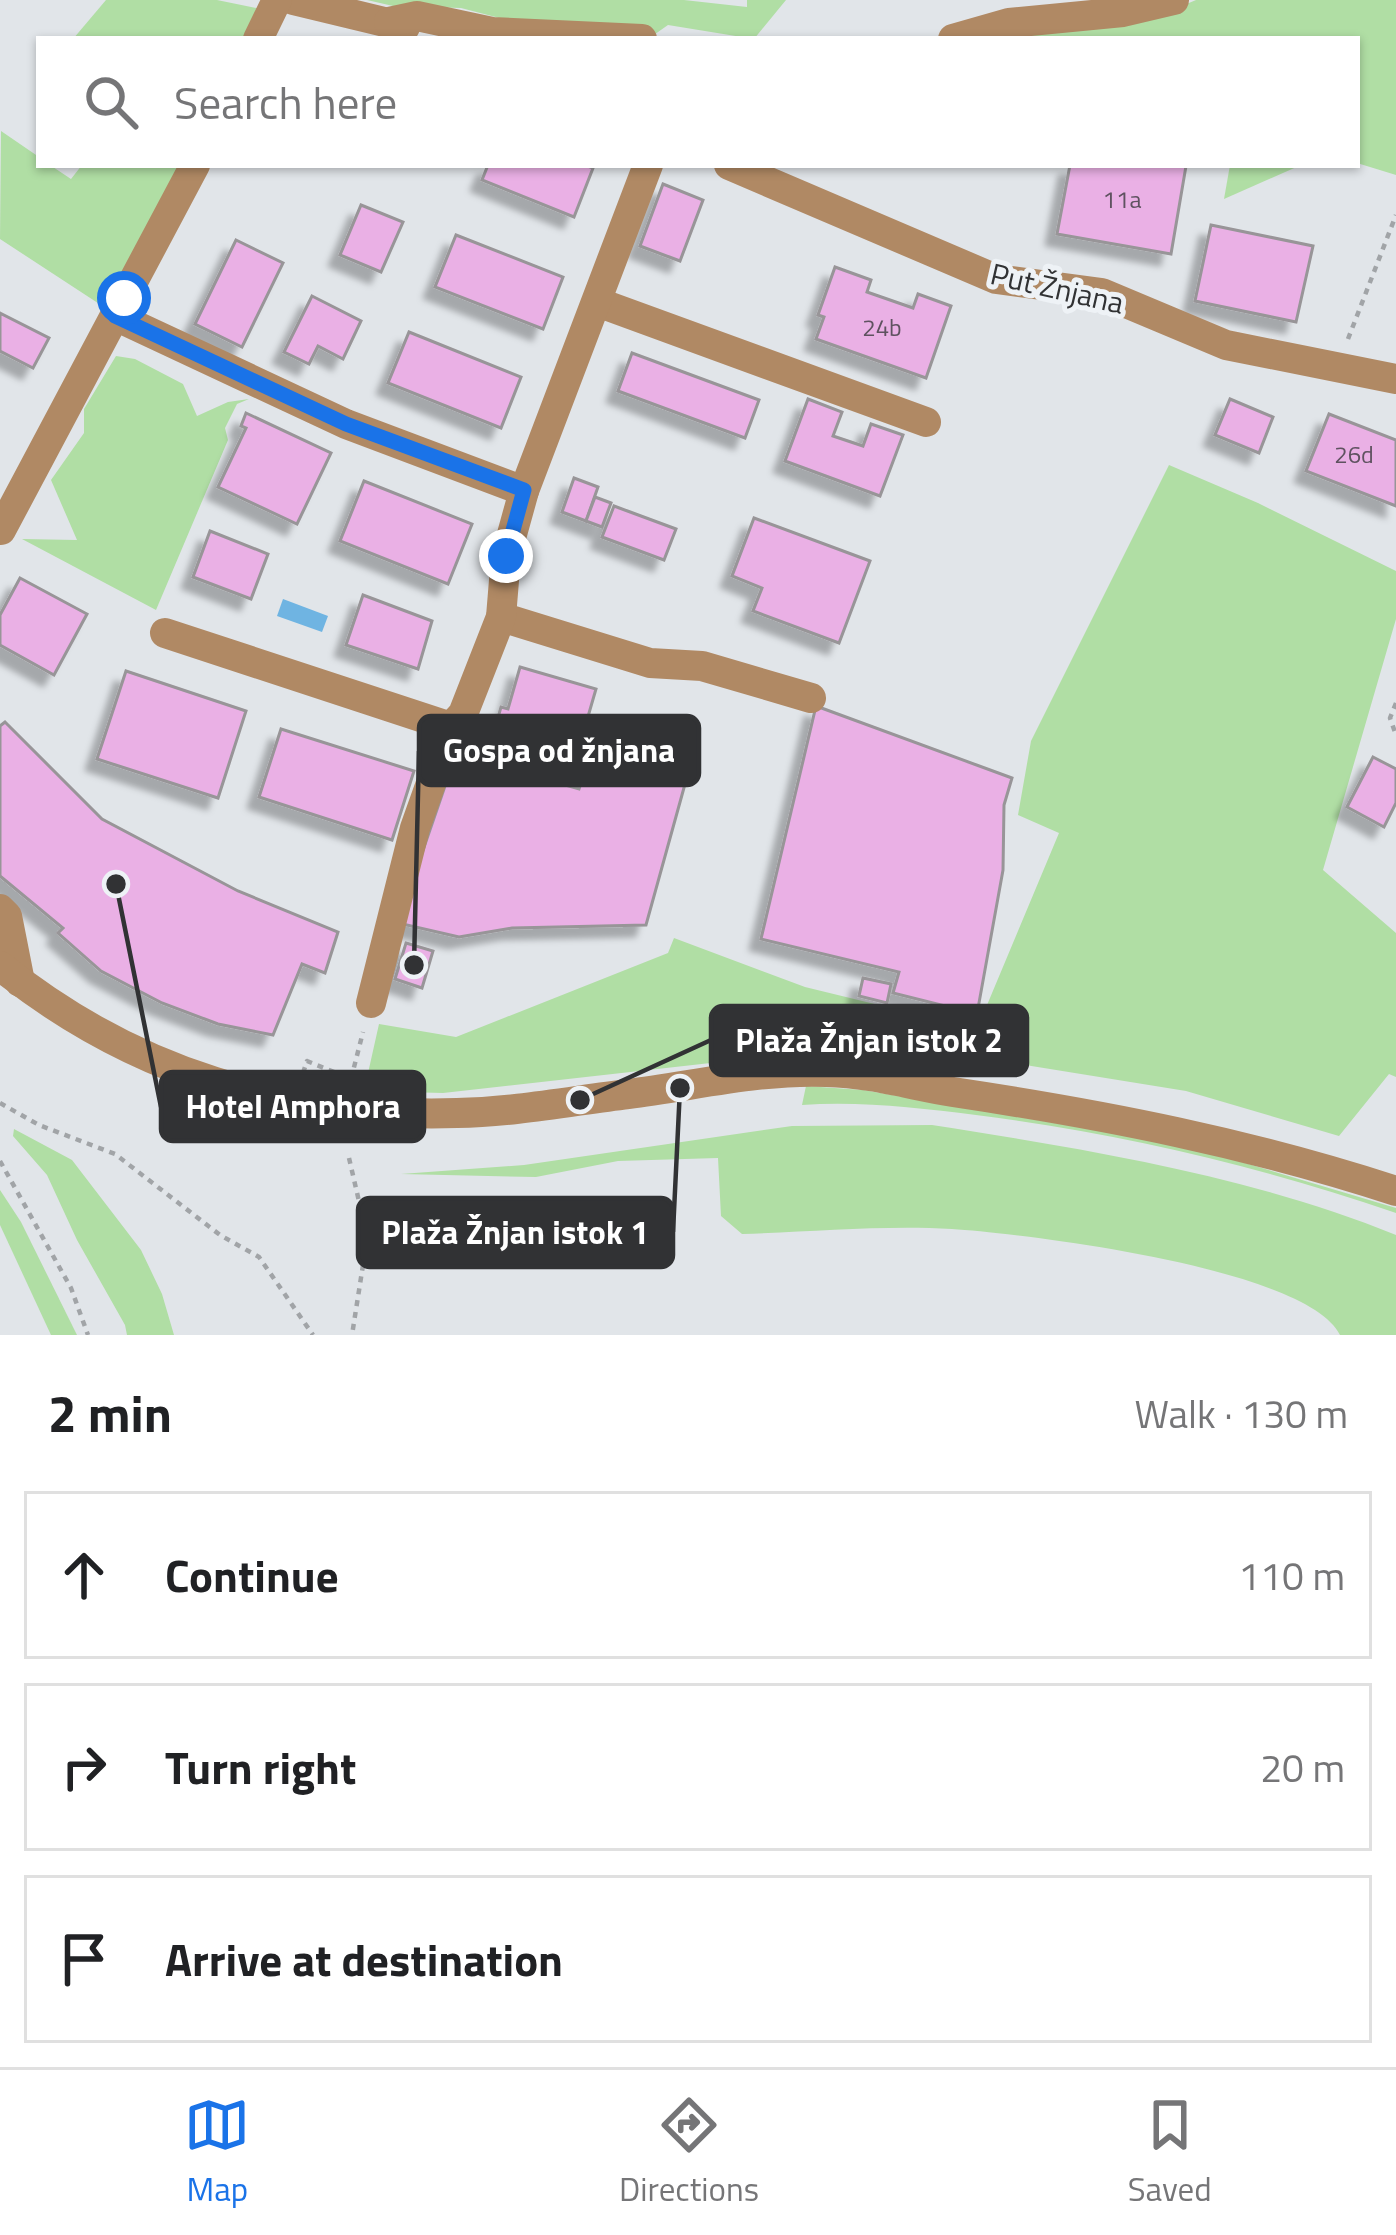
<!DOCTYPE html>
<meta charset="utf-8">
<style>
body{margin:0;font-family:"Titillium Web",sans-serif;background:#f6f6f6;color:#202124}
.stop{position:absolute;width:36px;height:36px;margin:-27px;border:9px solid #1a73e8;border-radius:50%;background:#fff}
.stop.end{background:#1a73e8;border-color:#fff;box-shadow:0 3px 12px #0008}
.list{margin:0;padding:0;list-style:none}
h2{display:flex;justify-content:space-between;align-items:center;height:156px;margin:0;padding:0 48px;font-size:51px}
h2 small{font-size:39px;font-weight:400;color:#757577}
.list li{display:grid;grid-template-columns:78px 1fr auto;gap:36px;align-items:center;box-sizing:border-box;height:168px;margin:0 24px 24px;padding:0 24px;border:3px solid #e0e0e0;border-radius:0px}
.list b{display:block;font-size:45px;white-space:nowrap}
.list em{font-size:39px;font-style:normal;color:#757577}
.icon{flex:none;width:66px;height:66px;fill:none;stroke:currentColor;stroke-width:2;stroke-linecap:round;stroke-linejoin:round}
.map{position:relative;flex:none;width:1396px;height:1335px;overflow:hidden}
.search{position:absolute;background:#fff;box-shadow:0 3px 9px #0004;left:36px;right:36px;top:36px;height:132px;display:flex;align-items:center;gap:30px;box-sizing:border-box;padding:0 42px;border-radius:0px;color:#757577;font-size:45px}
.sheet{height:732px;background:#fff}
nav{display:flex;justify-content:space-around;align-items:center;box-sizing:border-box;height:168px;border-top:3px solid #e0e0e0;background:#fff;font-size:33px;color:#757577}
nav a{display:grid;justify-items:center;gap:6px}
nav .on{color:#1a73e8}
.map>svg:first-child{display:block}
.green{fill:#b0dea4}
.water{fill:#6fb4e2}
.building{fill:#eab0e5;stroke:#989598;stroke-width:3;filter:url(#shadow)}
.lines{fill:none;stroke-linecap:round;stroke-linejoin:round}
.path{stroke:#a1a4a7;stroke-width:4.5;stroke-dasharray:6 6;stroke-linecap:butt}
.minor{stroke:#b08964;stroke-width:30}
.route{stroke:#1a73e8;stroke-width:15}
.labels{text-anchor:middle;stroke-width:10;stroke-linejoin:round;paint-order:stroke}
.number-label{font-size:24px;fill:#5f5260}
.street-label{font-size:30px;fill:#313234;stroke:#eef2f6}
.leader{fill:none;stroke:#313234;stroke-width:4.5}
.callout-dot{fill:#313234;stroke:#eef2f6;stroke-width:4.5}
.callout{fill:#313234;stroke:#313234;stroke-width:4.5}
.callout-label{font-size:33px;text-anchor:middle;font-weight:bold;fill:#fff}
</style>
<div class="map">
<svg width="1396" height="1335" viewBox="0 0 1396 1335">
<defs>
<filter id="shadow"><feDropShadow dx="-11" dy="11" stdDeviation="3" flood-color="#0004"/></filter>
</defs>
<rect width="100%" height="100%" fill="#e1e5e9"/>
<g class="green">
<path d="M 106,0 L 217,0 L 261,9 L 246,39 L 73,39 Z"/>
<path d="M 367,0 L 684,0 L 747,7 L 747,0 L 786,0 L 754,39 L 668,25 L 648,39 L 542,29 L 461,8 L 393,6 Z"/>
<path d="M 1196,0 L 1396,0 L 1396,175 L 1357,163 L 1357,39 L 970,39 L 1158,16 Z"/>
<path d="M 1,131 L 39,157 L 39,165 L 50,165 L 71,179 L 82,165 L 181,165 L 107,309 L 0,239 Z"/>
<path d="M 1230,165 L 1301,165 L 1224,199 Z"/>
<path d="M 116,356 L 135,359 L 183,384 L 197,416 L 228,402 L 249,399 L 237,404 L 225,428 L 228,440 L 156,610 L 22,539 L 77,540 L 51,480 L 84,433 L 84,409 Z"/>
<path d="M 1169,465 L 1258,503 L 1396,571 L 1396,619 L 1323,870 L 1396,933 L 1396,1077 L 1389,1074 L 1339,1136 L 1186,1091 L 958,1054 L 954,1069 L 851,1052 L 790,1054 L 443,1093 L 364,1091 L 379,1024 L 456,1037 L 668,953 L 674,938 L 805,987 L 977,1029 L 1059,833 L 1018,815 L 1031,741 Z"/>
<path d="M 806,1086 L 863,1090 L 1188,1146 L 1396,1208 L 1396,1213 C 1259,1166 1120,1133 976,1115 C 918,1108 861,1101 802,1105 Z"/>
<path d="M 932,1125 C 1085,1149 1252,1176 1396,1235 L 1396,1335 L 1340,1335 C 1308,1268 1027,1234 952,1229 C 883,1225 811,1232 742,1234 L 721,1216 L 718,1158 L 618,1161 L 536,1177 L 401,1174 L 524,1165 L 792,1126 Z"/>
<path d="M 14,1129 L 72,1160 L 141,1250 L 162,1294 L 174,1335 L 127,1335 L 125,1325 L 77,1240 L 47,1175 L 13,1136 Z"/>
<path d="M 0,1190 L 21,1222 L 77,1335 L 51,1335 L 0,1225 Z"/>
</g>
<path class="water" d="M 283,599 L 328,616 L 322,632 L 277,616 Z"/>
<g class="building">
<path d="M 488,165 L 585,165 L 593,168 L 574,217 L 482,180 Z"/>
<path d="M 1070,165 L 1186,166 L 1171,254 L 1057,234 Z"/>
<path d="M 663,184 L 703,200 L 680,261 L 640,246 Z"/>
<path d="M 361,205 L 403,222 L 381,272 L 340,255 Z"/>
<path d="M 1211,225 L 1313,246 L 1296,322 L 1195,301 Z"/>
<path d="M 456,235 L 563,277 L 543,329 L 435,287 Z"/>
<path d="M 236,240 L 283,263 L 242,347 L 195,324 Z"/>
<path d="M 835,267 L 871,280 L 867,292 L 913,308 L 918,294 L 951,306 L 926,378 L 816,339 L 824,317 L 818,315 Z"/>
<path d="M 312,296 L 361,321 L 343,359 L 318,346 L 309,364 L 284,352 Z"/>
<path d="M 0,313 L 49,338 L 33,368 L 0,351 Z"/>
<path d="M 409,332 L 521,377 L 501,428 L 388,383 Z"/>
<path d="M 632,353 L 759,400 L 745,438 L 618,391 Z"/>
<path d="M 808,399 L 842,412 L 833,436 L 863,446 L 871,424 L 903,435 L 880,496 L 785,461 Z"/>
<path d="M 1230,399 L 1273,417 L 1259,453 L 1215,435 Z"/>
<path d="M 246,413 L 331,453 L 297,524 L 218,487 L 246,428 L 241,426 Z"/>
<path d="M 1329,414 L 1396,440 L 1396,506 L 1306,471 Z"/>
<path d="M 574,478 L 598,487 L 586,521 L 562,512 Z"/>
<path d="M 364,481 L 472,524 L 448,584 L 340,541 Z"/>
<path d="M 595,497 L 611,503 L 602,527 L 586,521 Z"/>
<path d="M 614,506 L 676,529 L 664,560 L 602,537 Z"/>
<path d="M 754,518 L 870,561 L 839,643 L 753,611 L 762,588 L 732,576 Z"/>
<path d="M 210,531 L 268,554 L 251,599 L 193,577 Z"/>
<path d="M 20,578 L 87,614 L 54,675 L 0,645 L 0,615 Z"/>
<path d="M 363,595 L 432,621 L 418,669 L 346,645 Z"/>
<path d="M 520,667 L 596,689 L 576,758 L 546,750 L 543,760 L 490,745 L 501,707 L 508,709 Z"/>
<path d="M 126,671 L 246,711 L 218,798 L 97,759 Z"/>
<path d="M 816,706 L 1012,778 L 1004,805 L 1003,870 L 977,1014 L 893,993 L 899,972 L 761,939 Z"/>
<path d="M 5,722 L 102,819 L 238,891 L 338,932 L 325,973 L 302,964 L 273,1035 L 218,1024 L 162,1003 L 101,971 L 58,933 L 63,928 L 0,876 L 0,726 Z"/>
<path d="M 600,728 L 690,766 L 646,925 L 512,928 L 459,937 L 398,923 L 456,754 L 579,789 Z"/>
<path d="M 281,729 L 414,771 L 392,840 L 259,797 Z"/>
<path d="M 1373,757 L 1396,769 L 1396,803 L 1384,827 L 1347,807 Z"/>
<path d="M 406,943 L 433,951 L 422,988 L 395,979 Z"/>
<path d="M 863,978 L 891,984 L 887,1003 L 859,996 Z"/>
</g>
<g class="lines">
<g class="path">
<path d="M 1348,339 L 1396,215"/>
<path d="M 1396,703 L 1390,718 L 1396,735"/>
<path d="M 303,1073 L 307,1061 L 351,1079 L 363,1032"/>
<path d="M 0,1103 L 39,1125 L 115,1154 L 220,1235 L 259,1257 L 313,1335"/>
<path d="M 349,1158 L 361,1210 L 363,1265 L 352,1335"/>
<path d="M 0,1161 L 71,1288 L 88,1335"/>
</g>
<g class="minor">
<path d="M 293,0 L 405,27"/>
<path d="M 389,22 L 417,16 L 492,32 L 642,39"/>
<path d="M 258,39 L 277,0"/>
<path d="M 953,39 L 1009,23 L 1123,12 L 1174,0"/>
<path d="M 729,165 L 996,279 L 1102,293 L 1226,345 L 1396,379"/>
<path d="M 597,302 L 926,422"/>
<path d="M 115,316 L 346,424 L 524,491"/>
<path d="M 1,530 L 195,165"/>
<path d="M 501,617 L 650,663 L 702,666 L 811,698"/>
<path d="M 165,633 L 451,727"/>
<path d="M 0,909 L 7,916 L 20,982"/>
<path d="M 0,966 C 135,1074 285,1118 457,1113 C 514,1112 571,1101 628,1094 C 693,1086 762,1069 827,1072 C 870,1073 911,1085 953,1092 C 1106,1115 1249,1143 1396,1191"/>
<path d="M 371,1003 L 415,828 L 451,727 L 463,714 L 501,617 L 506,556 L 524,491 L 648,165"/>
</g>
</g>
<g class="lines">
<path class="route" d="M 124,298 L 115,316 L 346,424 L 524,490 L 506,556"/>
</g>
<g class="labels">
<g class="number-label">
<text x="1122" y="208">11a</text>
<text x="882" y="336">24b</text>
<text x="1354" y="463">26d</text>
</g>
<g class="street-label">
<text transform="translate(1057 289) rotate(13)" y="10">Put Žnjana</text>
</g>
</g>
<path class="leader" d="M414 965L419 751M580 1100L711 1040M116 884L161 1107M680 1088L673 1232"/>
<g class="callout-dot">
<circle cx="414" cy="965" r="12"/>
<circle cx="580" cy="1100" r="12"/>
<circle cx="116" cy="884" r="12"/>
<circle cx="680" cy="1088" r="12"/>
</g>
<g class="callout">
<rect x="419" y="716" width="280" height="69" rx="12"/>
<rect x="711" y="1006" width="316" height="69" rx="12"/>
<rect x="161" y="1072" width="263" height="69" rx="12"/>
<rect x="358" y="1198" width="315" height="69" rx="12"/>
</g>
<g class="callout-label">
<text x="559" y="762">Gospa od žnjana</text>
<text x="869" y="1052">Plaža Žnjan istok 2</text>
<text x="293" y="1118">Hotel Amphora</text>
<text x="515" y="1244">Plaža Žnjan istok 1</text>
</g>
</svg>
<div class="stop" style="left:124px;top:298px"></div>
<div class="stop end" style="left:506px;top:556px"></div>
<div class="search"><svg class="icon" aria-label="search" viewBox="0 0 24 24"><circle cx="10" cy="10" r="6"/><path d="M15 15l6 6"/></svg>Search here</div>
</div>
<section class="sheet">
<h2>2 min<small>Walk · 130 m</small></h2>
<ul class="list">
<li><svg class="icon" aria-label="ahead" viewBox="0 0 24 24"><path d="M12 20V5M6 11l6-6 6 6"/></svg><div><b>Continue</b></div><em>110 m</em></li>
<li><svg class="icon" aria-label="right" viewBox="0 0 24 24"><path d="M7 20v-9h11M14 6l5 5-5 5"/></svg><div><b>Turn right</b></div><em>20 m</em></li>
<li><svg class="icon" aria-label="arrive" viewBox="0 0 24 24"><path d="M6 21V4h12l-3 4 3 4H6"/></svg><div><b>Arrive at destination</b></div></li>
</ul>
</section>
<nav>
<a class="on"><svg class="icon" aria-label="map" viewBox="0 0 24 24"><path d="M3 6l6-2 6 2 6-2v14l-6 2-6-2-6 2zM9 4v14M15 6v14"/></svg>Map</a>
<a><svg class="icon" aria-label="directions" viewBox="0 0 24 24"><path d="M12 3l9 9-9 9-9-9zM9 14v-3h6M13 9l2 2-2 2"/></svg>Directions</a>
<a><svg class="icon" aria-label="saved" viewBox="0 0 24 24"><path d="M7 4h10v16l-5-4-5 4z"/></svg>Saved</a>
</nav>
